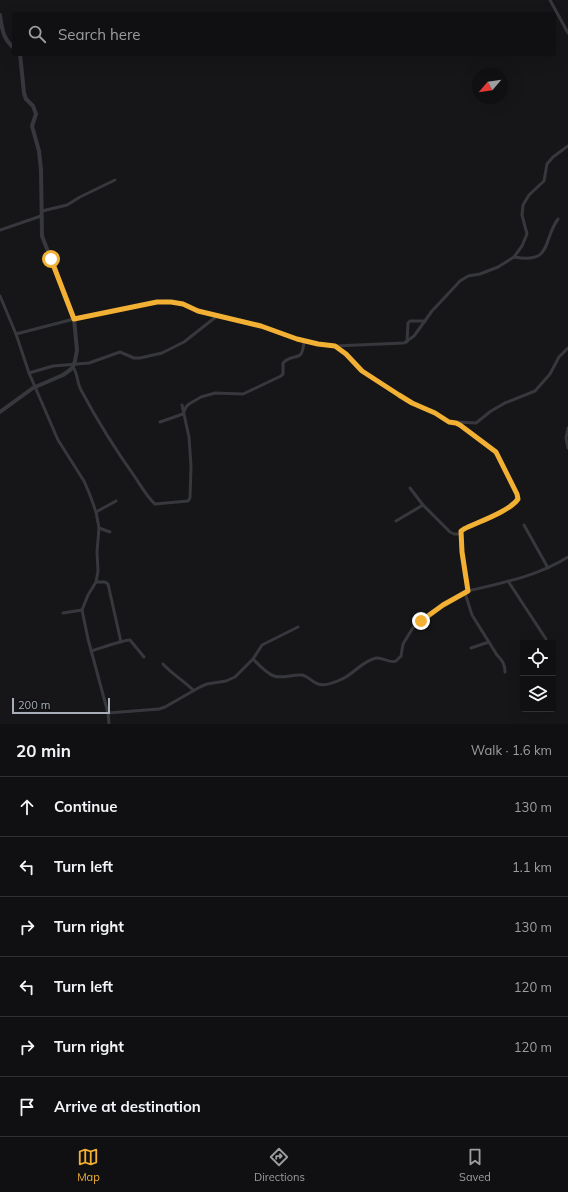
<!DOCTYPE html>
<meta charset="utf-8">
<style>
body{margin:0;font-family:Mulish,sans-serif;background:#1e1e20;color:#f1f3f6}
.controls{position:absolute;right:12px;bottom:12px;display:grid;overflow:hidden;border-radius:4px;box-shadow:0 4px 16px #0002}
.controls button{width:36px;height:36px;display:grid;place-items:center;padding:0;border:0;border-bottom:1px solid #303032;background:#101012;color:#f1f3f6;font:20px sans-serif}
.compass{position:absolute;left:472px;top:68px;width:36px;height:36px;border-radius:50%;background:#101012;box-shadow:0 4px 16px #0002;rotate:241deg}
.scale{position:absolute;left:12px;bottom:10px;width:98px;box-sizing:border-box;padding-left:4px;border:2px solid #a8adb8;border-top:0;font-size:11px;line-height:14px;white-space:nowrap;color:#a8adb8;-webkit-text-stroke:3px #111113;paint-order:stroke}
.stop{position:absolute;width:12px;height:12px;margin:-9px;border:3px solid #f2b134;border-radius:50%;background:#fff}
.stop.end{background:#f2b134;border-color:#fff;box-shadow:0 1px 4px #0008}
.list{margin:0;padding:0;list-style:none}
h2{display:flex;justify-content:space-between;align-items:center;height:52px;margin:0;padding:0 16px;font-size:17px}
h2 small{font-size:13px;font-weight:400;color:#9c9d9f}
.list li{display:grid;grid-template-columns:26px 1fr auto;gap:12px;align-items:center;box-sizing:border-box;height:60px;padding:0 16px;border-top:1px solid #303032}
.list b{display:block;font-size:15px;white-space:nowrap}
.list em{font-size:13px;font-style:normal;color:#9c9d9f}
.icon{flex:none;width:22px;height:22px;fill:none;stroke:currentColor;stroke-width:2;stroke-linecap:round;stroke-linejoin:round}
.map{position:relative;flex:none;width:568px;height:724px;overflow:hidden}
.search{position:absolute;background:#101012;box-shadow:0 4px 16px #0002;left:12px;right:12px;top:12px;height:44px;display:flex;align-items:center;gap:10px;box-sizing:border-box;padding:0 14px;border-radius:4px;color:#9c9d9f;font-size:15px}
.sheet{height:412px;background:#101012}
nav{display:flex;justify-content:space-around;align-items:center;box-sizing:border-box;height:56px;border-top:1px solid #303032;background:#101012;font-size:11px;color:#9c9d9f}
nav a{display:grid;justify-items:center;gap:2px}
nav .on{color:#f2b134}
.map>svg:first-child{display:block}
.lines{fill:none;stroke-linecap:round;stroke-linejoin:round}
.minor{stroke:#37383d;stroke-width:3}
.tertiary{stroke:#37383d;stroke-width:4}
.route{stroke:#f2b134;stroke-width:5}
</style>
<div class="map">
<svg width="568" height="724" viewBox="0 0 568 724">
<rect width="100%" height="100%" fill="#161618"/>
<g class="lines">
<g class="minor">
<path d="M 550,0 L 568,33"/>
<path d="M 42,211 L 67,205 L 80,197 L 115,180"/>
<path d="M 0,230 L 41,216"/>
<path d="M 514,257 C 553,264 542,241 558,219"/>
<path d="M 0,296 L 16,334"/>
<path d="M 407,342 L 408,323 L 410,321 L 425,321"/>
<path d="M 335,346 L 343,352 L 359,368 L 366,374 L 399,395 L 412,403 L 435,413 L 449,422 L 456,423 L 461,425 L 496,452 L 517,494 L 518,499 C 510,511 478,522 464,529 L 461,531 L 462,552 L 468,591 C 502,583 538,576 568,557"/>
<path d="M 73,367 C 78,374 77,383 81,390 C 97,420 115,449 135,477 C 141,486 147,497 155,504 L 188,501 L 190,498 L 191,466 L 189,437 L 182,405"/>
<path d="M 29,373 L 53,366 L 89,363 L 120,352 L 134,358 L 140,358 L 162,353 L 184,342 L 217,316"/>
<path d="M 160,422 L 183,414 L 186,407 L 189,404 L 201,397 L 215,393 L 243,394 L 281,376 L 283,374 L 283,363 C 295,351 302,365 304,341"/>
<path d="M 458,422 L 476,423 L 491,411 L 505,403 L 535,391 L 550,374 L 559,357 L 568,348"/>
<path d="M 568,428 L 566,438 L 568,448"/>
<path d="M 410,488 L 423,505"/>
<path d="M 96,512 L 116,501"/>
<path d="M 396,521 L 423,505 L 450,532 L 454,534 L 461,534"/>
<path d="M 524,525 L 548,568"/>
<path d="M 99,528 L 110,532"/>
<path d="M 508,581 L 546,639"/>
<path d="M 96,582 L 105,582 L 108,584 L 121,642"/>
<path d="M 465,593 L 472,615 L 497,655 C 502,660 505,664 505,672"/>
<path d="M 63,613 L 82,610"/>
<path d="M 471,648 L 489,642"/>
<path d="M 91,651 C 98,649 126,639 130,640 L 144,657"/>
<path d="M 253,659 C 259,665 266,673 274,676 C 282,679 293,674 302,675 C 308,676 312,682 318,684 C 325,686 336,682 342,679 C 354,674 362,661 376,658 C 383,657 390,664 396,661 L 401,656 L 403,644 L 414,626 L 429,614 L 468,591"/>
<path d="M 163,664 C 172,674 184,681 193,690"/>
<path d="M 108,713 L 159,709 L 165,707 L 200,687 L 207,684 L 226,681 L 235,677 L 253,659 L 262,645 L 298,627"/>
<path d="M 109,724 L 108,713 L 88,639 L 82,610 L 88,595 L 96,582 L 98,571 L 97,552 L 99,528 L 96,512 L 90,495 L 84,481 L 58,440 L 29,373 L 16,334 L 74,319 L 165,301 L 183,304 L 198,311 L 253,324 L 297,339 L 318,344 L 335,346 L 404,343 L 414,336 L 432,311 L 460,281 L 468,276 L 480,274 L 498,267 L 514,257 L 522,246 L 527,234 L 522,215 L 523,205 L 529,195 L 544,181 L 547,164 L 553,157 L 568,146"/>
</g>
<g class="tertiary">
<path d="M 0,15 C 2,29 3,39 14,48"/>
<path d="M 0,412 L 33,388 L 63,375 L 70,370 L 73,367 L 75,361 L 77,350 L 74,319 L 42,236 L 41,170 L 39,151 L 32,126 L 36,114 L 33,106 L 26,99 L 24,93 L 20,54"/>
</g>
</g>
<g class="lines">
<path class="route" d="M 51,259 L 74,319 L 157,302 L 171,302 L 183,304 L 198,311 L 261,326 L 297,339 L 318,344 L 335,346 L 346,354 L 362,371 L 399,395 L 412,403 L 435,413 L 449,422 L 456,423 L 460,425 L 496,452 L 517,494 L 518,499 C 510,511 478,522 464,529 L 461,531 L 462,552 L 468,591 L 443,605 L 421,621"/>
</g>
</svg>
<div class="controls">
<button><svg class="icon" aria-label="locate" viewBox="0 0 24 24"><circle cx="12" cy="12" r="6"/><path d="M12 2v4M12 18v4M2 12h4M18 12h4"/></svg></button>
<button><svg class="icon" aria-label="layers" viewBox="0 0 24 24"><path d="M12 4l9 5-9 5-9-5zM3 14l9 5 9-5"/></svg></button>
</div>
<svg class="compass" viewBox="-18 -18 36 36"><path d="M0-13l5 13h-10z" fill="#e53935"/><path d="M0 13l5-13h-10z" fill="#9c9d9f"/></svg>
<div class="scale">200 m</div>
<div class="stop" style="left:51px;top:259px"></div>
<div class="stop end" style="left:421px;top:621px"></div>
<div class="search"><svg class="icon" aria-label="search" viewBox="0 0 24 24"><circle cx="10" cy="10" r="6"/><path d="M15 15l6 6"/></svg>Search here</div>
</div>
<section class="sheet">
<h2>20 min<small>Walk · 1.6 km</small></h2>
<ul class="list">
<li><svg class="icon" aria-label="ahead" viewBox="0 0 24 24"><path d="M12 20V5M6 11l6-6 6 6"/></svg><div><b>Continue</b></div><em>130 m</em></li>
<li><svg class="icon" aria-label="left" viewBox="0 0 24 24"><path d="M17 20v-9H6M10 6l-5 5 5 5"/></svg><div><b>Turn left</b></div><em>1.1 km</em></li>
<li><svg class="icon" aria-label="right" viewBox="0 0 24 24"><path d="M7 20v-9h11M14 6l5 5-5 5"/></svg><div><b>Turn right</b></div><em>130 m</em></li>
<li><svg class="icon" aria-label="left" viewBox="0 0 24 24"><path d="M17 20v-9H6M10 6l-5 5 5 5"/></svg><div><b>Turn left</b></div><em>120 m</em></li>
<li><svg class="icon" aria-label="right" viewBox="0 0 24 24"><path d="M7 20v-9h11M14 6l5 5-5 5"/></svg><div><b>Turn right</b></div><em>120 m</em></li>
<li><svg class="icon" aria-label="arrive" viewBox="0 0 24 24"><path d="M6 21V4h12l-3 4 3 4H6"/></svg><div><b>Arrive at destination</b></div></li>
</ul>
</section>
<nav>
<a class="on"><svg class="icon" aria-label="map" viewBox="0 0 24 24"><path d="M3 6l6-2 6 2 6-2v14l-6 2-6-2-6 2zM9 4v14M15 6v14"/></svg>Map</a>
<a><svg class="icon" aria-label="directions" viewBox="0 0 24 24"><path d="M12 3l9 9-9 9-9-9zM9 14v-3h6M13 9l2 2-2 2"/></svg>Directions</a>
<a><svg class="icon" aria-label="saved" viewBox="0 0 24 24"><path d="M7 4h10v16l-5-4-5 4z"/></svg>Saved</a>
</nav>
